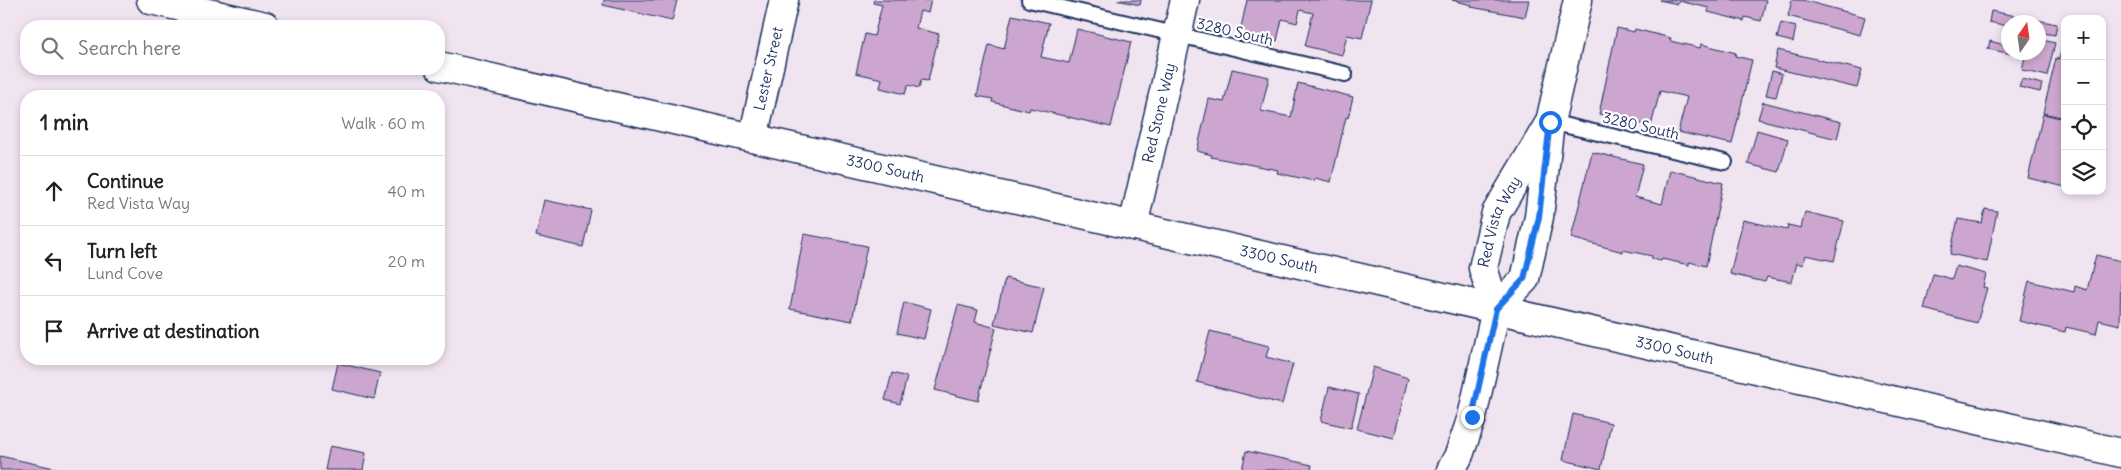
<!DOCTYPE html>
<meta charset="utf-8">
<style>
body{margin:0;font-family:Delius,sans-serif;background:#f6f6f6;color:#222}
.controls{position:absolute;right:15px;top:15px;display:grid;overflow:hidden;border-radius:10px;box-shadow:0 2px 8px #0003}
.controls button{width:45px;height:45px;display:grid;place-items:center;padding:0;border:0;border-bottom:1px solid #e0e0e0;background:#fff;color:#222;font:25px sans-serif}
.compass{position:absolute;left:2001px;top:15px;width:45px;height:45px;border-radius:50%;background:#fff;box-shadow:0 2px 8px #0003;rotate:13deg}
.stop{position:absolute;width:15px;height:15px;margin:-11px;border:4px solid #1a73e8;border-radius:50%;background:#fff}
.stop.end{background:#1a73e8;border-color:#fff;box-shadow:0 1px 5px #0008}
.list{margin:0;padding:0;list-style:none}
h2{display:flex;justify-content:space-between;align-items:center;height:65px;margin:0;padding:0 20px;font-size:21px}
h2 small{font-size:16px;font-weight:400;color:#767676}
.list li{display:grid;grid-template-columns:32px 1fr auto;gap:15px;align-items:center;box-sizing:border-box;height:70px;padding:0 20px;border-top:1px solid #e0e0e0}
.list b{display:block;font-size:19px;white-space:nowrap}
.list p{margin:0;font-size:16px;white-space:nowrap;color:#767676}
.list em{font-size:16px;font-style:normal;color:#767676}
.icon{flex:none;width:28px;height:28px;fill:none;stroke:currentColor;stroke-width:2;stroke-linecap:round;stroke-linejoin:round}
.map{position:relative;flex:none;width:2121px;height:470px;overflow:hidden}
.search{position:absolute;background:#fff;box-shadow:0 2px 8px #0003;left:20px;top:20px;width:425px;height:55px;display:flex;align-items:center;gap:12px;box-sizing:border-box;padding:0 18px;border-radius:20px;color:#767676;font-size:19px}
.panel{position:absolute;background:#fff;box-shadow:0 2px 8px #0003;left:20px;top:90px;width:425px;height:275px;border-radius:20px}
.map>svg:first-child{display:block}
.building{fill:#cca6ce;stroke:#1b2f5e}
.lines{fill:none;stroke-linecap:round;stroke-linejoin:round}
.service-casing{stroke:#1b2f5e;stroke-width:18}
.minor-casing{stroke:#1b2f5e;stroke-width:31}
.service{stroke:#fff;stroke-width:14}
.minor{stroke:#fff;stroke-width:28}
.route{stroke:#1a73e8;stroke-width:6}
.labels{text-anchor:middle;stroke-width:4.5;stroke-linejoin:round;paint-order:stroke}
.street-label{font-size:15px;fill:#1b2f5e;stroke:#fff}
</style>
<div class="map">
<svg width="2121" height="470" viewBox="0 0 2121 470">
<rect width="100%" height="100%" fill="#f0e4f0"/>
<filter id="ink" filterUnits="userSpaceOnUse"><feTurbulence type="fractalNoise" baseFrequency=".02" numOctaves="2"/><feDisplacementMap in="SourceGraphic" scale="10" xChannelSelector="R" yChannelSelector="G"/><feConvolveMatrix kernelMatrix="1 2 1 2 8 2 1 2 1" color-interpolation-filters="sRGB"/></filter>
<g filter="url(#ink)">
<g class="building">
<path d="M 604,0 L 677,0 L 672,21 L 603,5 Z"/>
<path d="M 874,0 L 931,0 L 928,13 L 920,11 L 916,28 L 939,34 L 928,81 L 921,80 L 919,88 L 908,85 L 905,94 L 880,88 L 882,79 L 856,73 L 865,34 L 874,36 L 882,5 L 873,3 Z"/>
<path d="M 1117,0 L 1141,0 L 1140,5 Z"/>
<path d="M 1247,0 L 1371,0 L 1362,38 L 1347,35 L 1342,55 L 1305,46 L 1313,13 L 1300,10 L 1297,23 L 1282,19 L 1277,41 L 1240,32 Z"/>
<path d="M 1452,0 L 1529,0 L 1525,17 L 1471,7 L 1472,5 Z"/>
<path d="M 1659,0 L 1766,0 L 1761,21 L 1745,17 L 1744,21 L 1708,12 L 1709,8 L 1679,1 L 1678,4 Z"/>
<path d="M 1792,0 L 1802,0 L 1865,17 L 1860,35 L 1788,16 Z"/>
<path d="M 1991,11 L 2057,24 L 2055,35 L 2038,32 L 2038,22 L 2008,22 L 2008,26 L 1989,22 Z"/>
<path d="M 1012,15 L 1049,23 L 1041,57 L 1069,63 L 1077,29 L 1131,42 L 1111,127 L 1030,108 L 1029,111 L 992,102 L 993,99 L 977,96 L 989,45 L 1004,49 Z"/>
<path d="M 1781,23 L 1796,27 L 1793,42 L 1777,38 Z"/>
<path d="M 1617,28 L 1634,32 L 1635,29 L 1671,38 L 1670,41 L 1700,48 L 1701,44 L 1736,53 L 1735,56 L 1752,60 L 1732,144 L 1678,132 L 1687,97 L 1660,91 L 1651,126 L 1599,114 Z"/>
<path d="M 2065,35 L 2065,118 L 2043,113 L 2056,58 L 2059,59 Z"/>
<path d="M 2038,39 L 2055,43 L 2047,76 L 2022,70 L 2026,52 L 2038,52 Z"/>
<path d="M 1990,41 L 2008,46 L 2008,52 L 2012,54 L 1988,49 Z"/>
<path d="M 1778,50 L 1862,70 L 1857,88 L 1774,68 Z"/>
<path d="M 1232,69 L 1269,77 L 1261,111 L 1291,117 L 1298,83 L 1353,97 L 1348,118 L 1346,117 L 1331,182 L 1315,178 L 1314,181 L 1277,173 L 1278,170 L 1211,157 L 1212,155 L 1197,151 L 1209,99 L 1224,102 Z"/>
<path d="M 1772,71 L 1782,74 L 1776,97 L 1766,95 Z"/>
<path d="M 2022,79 L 2042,84 L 2040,92 L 2019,87 Z"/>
<path d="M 1763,102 L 1841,122 L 1837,139 L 1758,119 Z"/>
<path d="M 2043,114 L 2065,119 L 2065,187 L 2028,178 Z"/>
<path d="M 1757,130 L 1788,139 L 1779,172 L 1748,164 Z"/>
<path d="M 1592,152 L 1643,164 L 1635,197 L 1662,204 L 1670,170 L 1723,183 L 1706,266 L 1689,262 L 1689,265 L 1662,259 L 1661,261 L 1652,259 L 1652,256 L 1623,250 L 1623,252 L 1571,238 Z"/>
<path d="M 544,200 L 591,210 L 583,247 L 536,236 Z"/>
<path d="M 1985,209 L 1997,211 L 1987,262 L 1950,254 L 1958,219 L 1982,223 Z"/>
<path d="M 1805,212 L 1844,221 L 1834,261 L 1805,255 L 1803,265 L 1797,263 L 1792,282 L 1767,277 L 1765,282 L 1730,274 L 1743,220 L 1787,230 L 1788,225 L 1801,228 Z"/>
<path d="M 804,234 L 867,246 L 852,321 L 790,309 Z"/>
<path d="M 2096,255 L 2121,261 L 2120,325 L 2099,320 L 2096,334 L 2066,327 L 2065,332 L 2019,321 L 2029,281 L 2074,292 L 2075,286 L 2087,290 Z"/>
<path d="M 1956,266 L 1986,274 L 1983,287 L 1987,288 L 1977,323 L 1924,309 L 1933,274 L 1952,279 Z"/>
<path d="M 1005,278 L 1044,287 L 1033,333 L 994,324 Z"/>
<path d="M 904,302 L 931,309 L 924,339 L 897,333 Z"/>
<path d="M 958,305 L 978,310 L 975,322 L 996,328 L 978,401 L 935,390 Z"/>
<path d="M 1210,331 L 1269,346 L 1266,357 L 1293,364 L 1282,404 L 1197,382 Z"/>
<path d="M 338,363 L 380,373 L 374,399 L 332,389 Z"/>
<path d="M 1373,367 L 1408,378 L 1394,438 L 1357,429 Z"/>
<path d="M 892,373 L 907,377 L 900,404 L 885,400 Z"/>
<path d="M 1329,387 L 1359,394 L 1351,428 L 1321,421 Z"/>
<path d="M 1573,414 L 1611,423 L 1601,469 L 1563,460 Z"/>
<path d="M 330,446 L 366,453 L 363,470 L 325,470 Z"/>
<path d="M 1246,451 L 1312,465 L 1311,470 L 1242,470 Z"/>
<path d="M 0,456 L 63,470 L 0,470 Z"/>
</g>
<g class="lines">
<g class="service-casing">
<g id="service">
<path d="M 1029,0 L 1345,74"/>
<path d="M 1550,122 L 1725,162"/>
</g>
</g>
<g class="minor-casing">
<g id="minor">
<path d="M 151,0 L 265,26"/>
<path id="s1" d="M 439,66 L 2121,453"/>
<path id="s2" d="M 753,138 L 784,0"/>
<path id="s3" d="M 1133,226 L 1185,0"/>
<path d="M 1496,309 L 1525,279 L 1539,217 L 1550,122 L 1578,0"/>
<path id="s4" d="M 1451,470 L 1459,455 L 1472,417 L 1496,309 L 1483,268 L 1496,213 L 1550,122"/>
</g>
</g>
<use href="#service" class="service"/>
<use href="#minor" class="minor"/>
</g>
</g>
<g class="lines" filter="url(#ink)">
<path class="route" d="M 1472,417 L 1496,309 L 1524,279 L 1539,217 L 1550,122"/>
</g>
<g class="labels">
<g class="street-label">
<text transform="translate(1235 32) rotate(13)" y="5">3280 South</text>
<text dy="5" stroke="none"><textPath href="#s2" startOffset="71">Lester Street</textPath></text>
<text dy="5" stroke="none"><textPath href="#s3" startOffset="116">Red Stone Way</textPath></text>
<text transform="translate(1641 126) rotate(13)" y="5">3280 South</text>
<text dy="5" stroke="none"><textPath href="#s1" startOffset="458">3300 South</textPath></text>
<text dy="5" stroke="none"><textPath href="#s4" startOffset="260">Red Vista Way</textPath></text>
<text dy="5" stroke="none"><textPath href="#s1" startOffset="862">3300 South</textPath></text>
<text dy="5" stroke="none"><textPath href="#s1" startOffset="1268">3300 South</textPath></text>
</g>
</g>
</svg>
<div class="controls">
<button>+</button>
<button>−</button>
<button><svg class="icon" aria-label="locate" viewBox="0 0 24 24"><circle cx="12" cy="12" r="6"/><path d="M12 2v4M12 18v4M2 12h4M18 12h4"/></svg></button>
<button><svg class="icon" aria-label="layers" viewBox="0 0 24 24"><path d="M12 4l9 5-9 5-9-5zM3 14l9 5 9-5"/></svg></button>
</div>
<svg class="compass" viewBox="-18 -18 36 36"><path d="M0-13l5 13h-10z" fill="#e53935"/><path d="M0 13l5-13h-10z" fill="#767676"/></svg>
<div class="stop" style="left:1550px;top:122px"></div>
<div class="stop end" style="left:1472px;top:417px"></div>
<div class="search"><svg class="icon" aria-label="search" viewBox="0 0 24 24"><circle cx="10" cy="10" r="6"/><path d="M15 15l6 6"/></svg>Search here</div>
<section class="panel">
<h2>1 min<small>Walk · 60 m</small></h2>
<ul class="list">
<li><svg class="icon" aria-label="ahead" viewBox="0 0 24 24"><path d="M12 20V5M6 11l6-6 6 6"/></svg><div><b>Continue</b><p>Red Vista Way</p></div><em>40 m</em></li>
<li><svg class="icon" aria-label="left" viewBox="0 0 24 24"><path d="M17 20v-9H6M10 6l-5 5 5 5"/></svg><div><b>Turn left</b><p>Lund Cove</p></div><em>20 m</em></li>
<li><svg class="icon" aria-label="arrive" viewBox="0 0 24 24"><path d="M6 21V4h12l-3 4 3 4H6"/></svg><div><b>Arrive at destination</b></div></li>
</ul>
</section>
</div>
